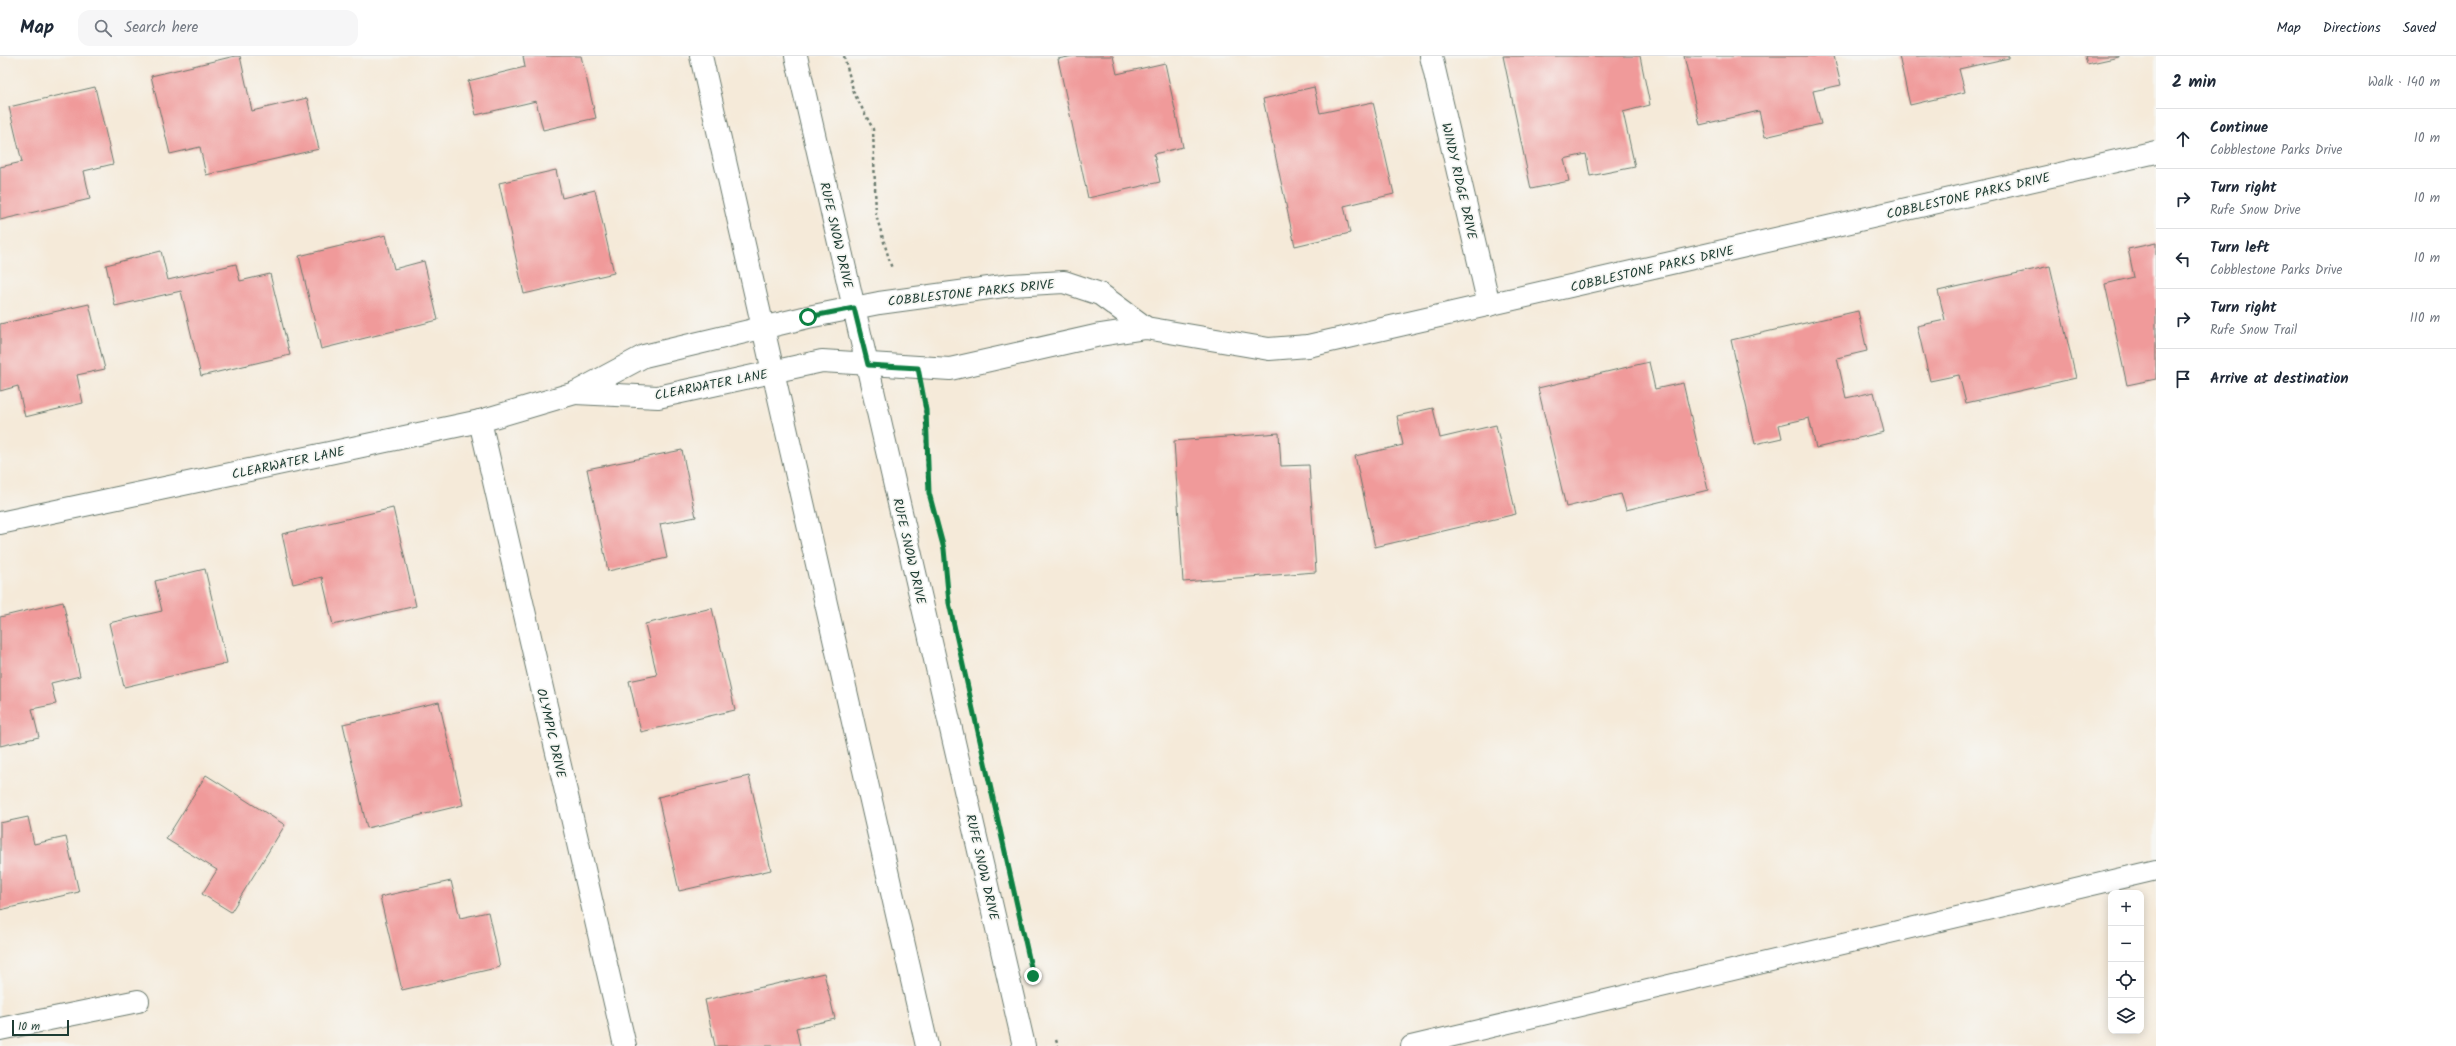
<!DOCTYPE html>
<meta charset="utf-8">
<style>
body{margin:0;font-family:Kalam,sans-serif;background:#f6f6f7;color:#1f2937}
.controls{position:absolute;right:12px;bottom:12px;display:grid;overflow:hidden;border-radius:8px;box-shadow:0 2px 10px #0003}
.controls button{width:36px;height:36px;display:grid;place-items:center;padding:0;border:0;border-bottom:1px solid #e0e1e3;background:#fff;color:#1f2937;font:20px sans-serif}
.scale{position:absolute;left:12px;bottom:10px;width:57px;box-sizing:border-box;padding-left:4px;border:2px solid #1f3d34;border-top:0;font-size:11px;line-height:14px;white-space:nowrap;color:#1f3d34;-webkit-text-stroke:3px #f6f6f2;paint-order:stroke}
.stop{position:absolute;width:12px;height:12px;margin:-9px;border:3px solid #0b8043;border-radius:50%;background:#fff}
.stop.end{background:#0b8043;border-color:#fff;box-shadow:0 1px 4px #0008}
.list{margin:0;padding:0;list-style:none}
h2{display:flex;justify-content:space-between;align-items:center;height:52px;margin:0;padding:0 16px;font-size:17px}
h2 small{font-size:13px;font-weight:400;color:#747a83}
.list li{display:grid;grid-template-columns:26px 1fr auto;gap:12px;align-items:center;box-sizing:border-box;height:60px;padding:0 16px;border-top:1px solid #e0e1e3}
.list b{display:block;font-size:15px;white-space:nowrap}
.list p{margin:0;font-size:13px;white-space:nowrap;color:#747a83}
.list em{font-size:13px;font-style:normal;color:#747a83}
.icon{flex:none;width:22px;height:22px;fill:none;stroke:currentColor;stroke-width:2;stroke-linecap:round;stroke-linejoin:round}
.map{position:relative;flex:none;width:2156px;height:990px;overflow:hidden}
header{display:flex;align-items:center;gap:24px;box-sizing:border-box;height:56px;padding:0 20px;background:#fff;border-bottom:1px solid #e0e1e3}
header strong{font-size:19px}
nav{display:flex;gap:22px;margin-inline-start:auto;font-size:14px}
.search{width:280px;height:36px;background:#f6f6f7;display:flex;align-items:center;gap:10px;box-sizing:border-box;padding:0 14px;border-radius:12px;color:#747a83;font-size:15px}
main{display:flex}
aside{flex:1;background:#fff}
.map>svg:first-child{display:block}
.building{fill:#f09a9a}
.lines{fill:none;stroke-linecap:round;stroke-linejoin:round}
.lane-casing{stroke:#6a7a6e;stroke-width:22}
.street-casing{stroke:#6a7a6e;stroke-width:24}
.secondary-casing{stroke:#6a7a6e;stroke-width:24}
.path{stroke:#6a7a6e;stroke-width:2.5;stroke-dasharray:3 3;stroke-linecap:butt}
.lane{stroke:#fff;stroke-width:20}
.street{stroke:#fff;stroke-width:22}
.secondary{stroke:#fff;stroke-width:22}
.route{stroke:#0b8043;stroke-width:5}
.labels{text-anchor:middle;stroke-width:3.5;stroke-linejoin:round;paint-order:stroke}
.street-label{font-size:13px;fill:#1f3d34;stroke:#f6f6f2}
</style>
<header>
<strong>Map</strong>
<div class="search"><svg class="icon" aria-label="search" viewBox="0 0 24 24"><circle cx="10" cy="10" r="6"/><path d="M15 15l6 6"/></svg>Search here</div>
<nav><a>Map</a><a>Directions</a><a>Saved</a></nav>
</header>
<main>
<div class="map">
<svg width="2156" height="990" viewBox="0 0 2156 990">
<rect width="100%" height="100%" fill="#f6f6f2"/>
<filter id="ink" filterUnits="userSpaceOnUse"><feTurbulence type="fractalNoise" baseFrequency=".025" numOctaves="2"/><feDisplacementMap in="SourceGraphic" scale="8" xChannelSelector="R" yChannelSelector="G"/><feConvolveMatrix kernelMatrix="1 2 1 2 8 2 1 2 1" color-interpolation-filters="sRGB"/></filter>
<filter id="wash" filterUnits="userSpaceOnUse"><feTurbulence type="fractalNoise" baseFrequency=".012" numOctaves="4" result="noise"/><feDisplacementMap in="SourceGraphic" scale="16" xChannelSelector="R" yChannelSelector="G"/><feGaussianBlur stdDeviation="0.9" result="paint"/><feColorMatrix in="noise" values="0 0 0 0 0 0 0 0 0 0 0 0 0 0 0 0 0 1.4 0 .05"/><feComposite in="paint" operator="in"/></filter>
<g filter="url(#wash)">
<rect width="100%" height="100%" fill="#f5ead9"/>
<g id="blocks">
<g class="building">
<path d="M 235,0 L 240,0 L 252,55 L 307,42 L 319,93 L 206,119 L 200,91 L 170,98 L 151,20 Z"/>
<path d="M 523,0 L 581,0 L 596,62 L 543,74 L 536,45 L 476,59 L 468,25 L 525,11 Z"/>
<path d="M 1073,0 L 1113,0 L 1117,18 L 1165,7 L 1183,91 L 1154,98 L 1160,126 L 1088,142 L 1058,3 Z"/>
<path d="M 1503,0 L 1640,0 L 1650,49 L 1623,56 L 1635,111 L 1590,120 L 1586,98 L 1564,103 L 1569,125 L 1531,133 Z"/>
<path d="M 1684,0 L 1834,0 L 1841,29 L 1813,35 L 1821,68 L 1765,81 L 1759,55 L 1700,69 Z"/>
<path d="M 1899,0 L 2009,0 L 2009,2 L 1959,13 L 1965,36 L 1910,49 Z"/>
<path d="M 2085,0 L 2119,0 L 2119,1 L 2087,8 Z"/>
<path d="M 95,31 L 113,108 L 84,115 L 90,143 L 0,164 L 0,111 L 22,106 L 9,51 Z"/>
<path d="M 1314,31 L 1320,57 L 1373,46 L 1394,138 L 1344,150 L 1350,177 L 1295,190 L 1263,43 Z"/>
<path d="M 556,114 L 562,142 L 595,134 L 614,217 L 524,238 L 499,127 Z"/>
<path d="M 386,179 L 394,213 L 424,205 L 438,264 L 321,293 L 299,200 Z"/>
<path d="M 2156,187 L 2156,323 L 2127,329 L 2105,228 L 2134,221 L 2128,193 Z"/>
<path d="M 161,195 L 168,224 L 236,208 L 240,225 L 270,218 L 290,299 L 201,320 L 181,235 L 115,250 L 106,209 Z"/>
<path d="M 2050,210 L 2076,322 L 1966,347 L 1959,319 L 1930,325 L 1917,270 L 1945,264 L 1938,235 Z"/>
<path d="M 89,248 L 105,313 L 77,319 L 83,347 L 25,361 L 18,330 L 0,335 L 0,268 Z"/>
<path d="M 1858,255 L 1867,295 L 1837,302 L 1846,342 L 1874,336 L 1884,376 L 1816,392 L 1809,362 L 1779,369 L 1782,382 L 1755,388 L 1731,284 Z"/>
<path d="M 1649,306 L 1655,333 L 1683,327 L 1708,434 L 1626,454 L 1621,438 L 1566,451 L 1538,332 Z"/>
<path d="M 1433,352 L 1440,382 L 1496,369 L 1516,458 L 1375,491 L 1355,400 L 1403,389 L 1397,360 Z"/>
<path d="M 1279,377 L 1281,410 L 1309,409 L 1316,516 L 1183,526 L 1174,385 Z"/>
<path d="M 682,394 L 696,461 L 660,468 L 667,502 L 608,515 L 587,413 Z"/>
<path d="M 393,452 L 416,550 L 333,569 L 322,521 L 293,528 L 282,478 Z"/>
<path d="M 205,513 L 227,607 L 124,631 L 109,567 L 162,555 L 155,525 Z"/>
<path d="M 63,546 L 80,620 L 51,627 L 56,648 L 32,653 L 39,681 L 0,690 L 0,561 Z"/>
<path d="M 712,552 L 735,654 L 641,676 L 629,625 L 657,619 L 645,568 Z"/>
<path d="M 439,646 L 463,749 L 367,772 L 343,668 Z"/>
<path d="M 206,719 L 285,769 L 231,856 L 202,838 L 217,814 L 166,783 Z"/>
<path d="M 749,720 L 771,814 L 679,835 L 658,741 Z"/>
<path d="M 28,761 L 34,788 L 66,781 L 79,836 L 0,854 L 0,767 Z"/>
<path d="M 451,825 L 460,862 L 488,856 L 500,911 L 402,934 L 380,841 Z"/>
<path d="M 824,917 L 835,963 L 796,972 L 800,990 L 715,990 L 705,944 Z"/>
</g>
</g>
</g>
<g filter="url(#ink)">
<use href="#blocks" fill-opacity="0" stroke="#6a7a6e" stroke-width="1"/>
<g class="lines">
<g class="lane-casing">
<path id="lane" d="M 1411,990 L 2156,814"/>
</g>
<g class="street-casing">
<g id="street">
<path d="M 1431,0 L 1489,249"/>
<path d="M 575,337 L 658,341 L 822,305 L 950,313 L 1100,279 L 1146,272 L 1269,293 L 1308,290 L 2156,96"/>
<path d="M 480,365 L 625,990"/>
<path d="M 0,467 L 480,365 L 575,337 L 644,300 L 808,261 L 879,247 L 1011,229 L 1064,226 L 1100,238 L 1146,272"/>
<path d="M 0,973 L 138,945"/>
</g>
</g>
<g class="secondary-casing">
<g id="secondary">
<path d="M 701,0 L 927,990"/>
<path d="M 796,0 L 1024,990"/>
</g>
</g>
<g class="path">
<path d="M 844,0 L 854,37 L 873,73 L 876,159 L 892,213"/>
<path d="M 924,342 L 928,427"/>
<path d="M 1056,984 L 1058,990"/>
</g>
<use href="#lane" class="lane"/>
<use href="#street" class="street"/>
<use href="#secondary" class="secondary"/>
</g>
</g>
<g class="lines" filter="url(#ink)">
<path class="route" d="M 808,261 L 854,252 L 868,309 L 918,312 L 926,354 L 929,437 L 944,493 L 949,547 L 1033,920"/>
</g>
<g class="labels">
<g class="street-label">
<text transform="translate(1460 125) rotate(77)" y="5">WINDY RIDGE DRIVE</text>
<text transform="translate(1968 139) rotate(-13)" y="5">COBBLESTONE PARKS DRIVE</text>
<text transform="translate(837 179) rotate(77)" y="5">RUFE SNOW DRIVE</text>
<text transform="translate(1652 212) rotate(-13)" y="5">COBBLESTONE PARKS DRIVE</text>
<text transform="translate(971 236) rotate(-6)" y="5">COBBLESTONE PARKS DRIVE</text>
<text transform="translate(711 328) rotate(-11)" y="5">CLEARWATER LANE</text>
<text transform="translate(288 406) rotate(-12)" y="5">CLEARWATER LANE</text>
<text transform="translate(910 495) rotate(77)" y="5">RUFE SNOW DRIVE</text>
<text transform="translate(552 677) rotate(77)" y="5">OLYMPIC DRIVE</text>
<text transform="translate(983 811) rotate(77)" y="5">RUFE SNOW DRIVE</text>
</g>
</g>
</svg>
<div class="controls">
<button>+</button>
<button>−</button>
<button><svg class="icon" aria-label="locate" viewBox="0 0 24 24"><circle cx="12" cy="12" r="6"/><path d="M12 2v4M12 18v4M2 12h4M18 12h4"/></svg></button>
<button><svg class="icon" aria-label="layers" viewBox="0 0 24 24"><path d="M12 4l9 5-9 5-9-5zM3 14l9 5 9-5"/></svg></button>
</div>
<div class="scale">10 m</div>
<div class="stop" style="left:808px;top:261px"></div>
<div class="stop end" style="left:1033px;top:920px"></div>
</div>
<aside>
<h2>2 min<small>Walk · 140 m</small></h2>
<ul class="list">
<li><svg class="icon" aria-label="ahead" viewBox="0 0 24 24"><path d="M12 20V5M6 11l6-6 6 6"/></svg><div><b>Continue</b><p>Cobblestone Parks Drive</p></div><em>10 m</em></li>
<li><svg class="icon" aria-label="right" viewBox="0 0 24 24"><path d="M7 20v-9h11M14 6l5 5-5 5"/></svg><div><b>Turn right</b><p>Rufe Snow Drive</p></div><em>10 m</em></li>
<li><svg class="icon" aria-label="left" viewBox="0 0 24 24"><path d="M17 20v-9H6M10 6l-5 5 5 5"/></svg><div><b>Turn left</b><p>Cobblestone Parks Drive</p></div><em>10 m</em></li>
<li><svg class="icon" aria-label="right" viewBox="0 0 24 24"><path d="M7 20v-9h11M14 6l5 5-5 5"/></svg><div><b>Turn right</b><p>Rufe Snow Trail</p></div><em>110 m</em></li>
<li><svg class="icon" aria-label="arrive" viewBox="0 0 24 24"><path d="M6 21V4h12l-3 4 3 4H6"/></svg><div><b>Arrive at destination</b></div></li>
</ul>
</aside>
</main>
